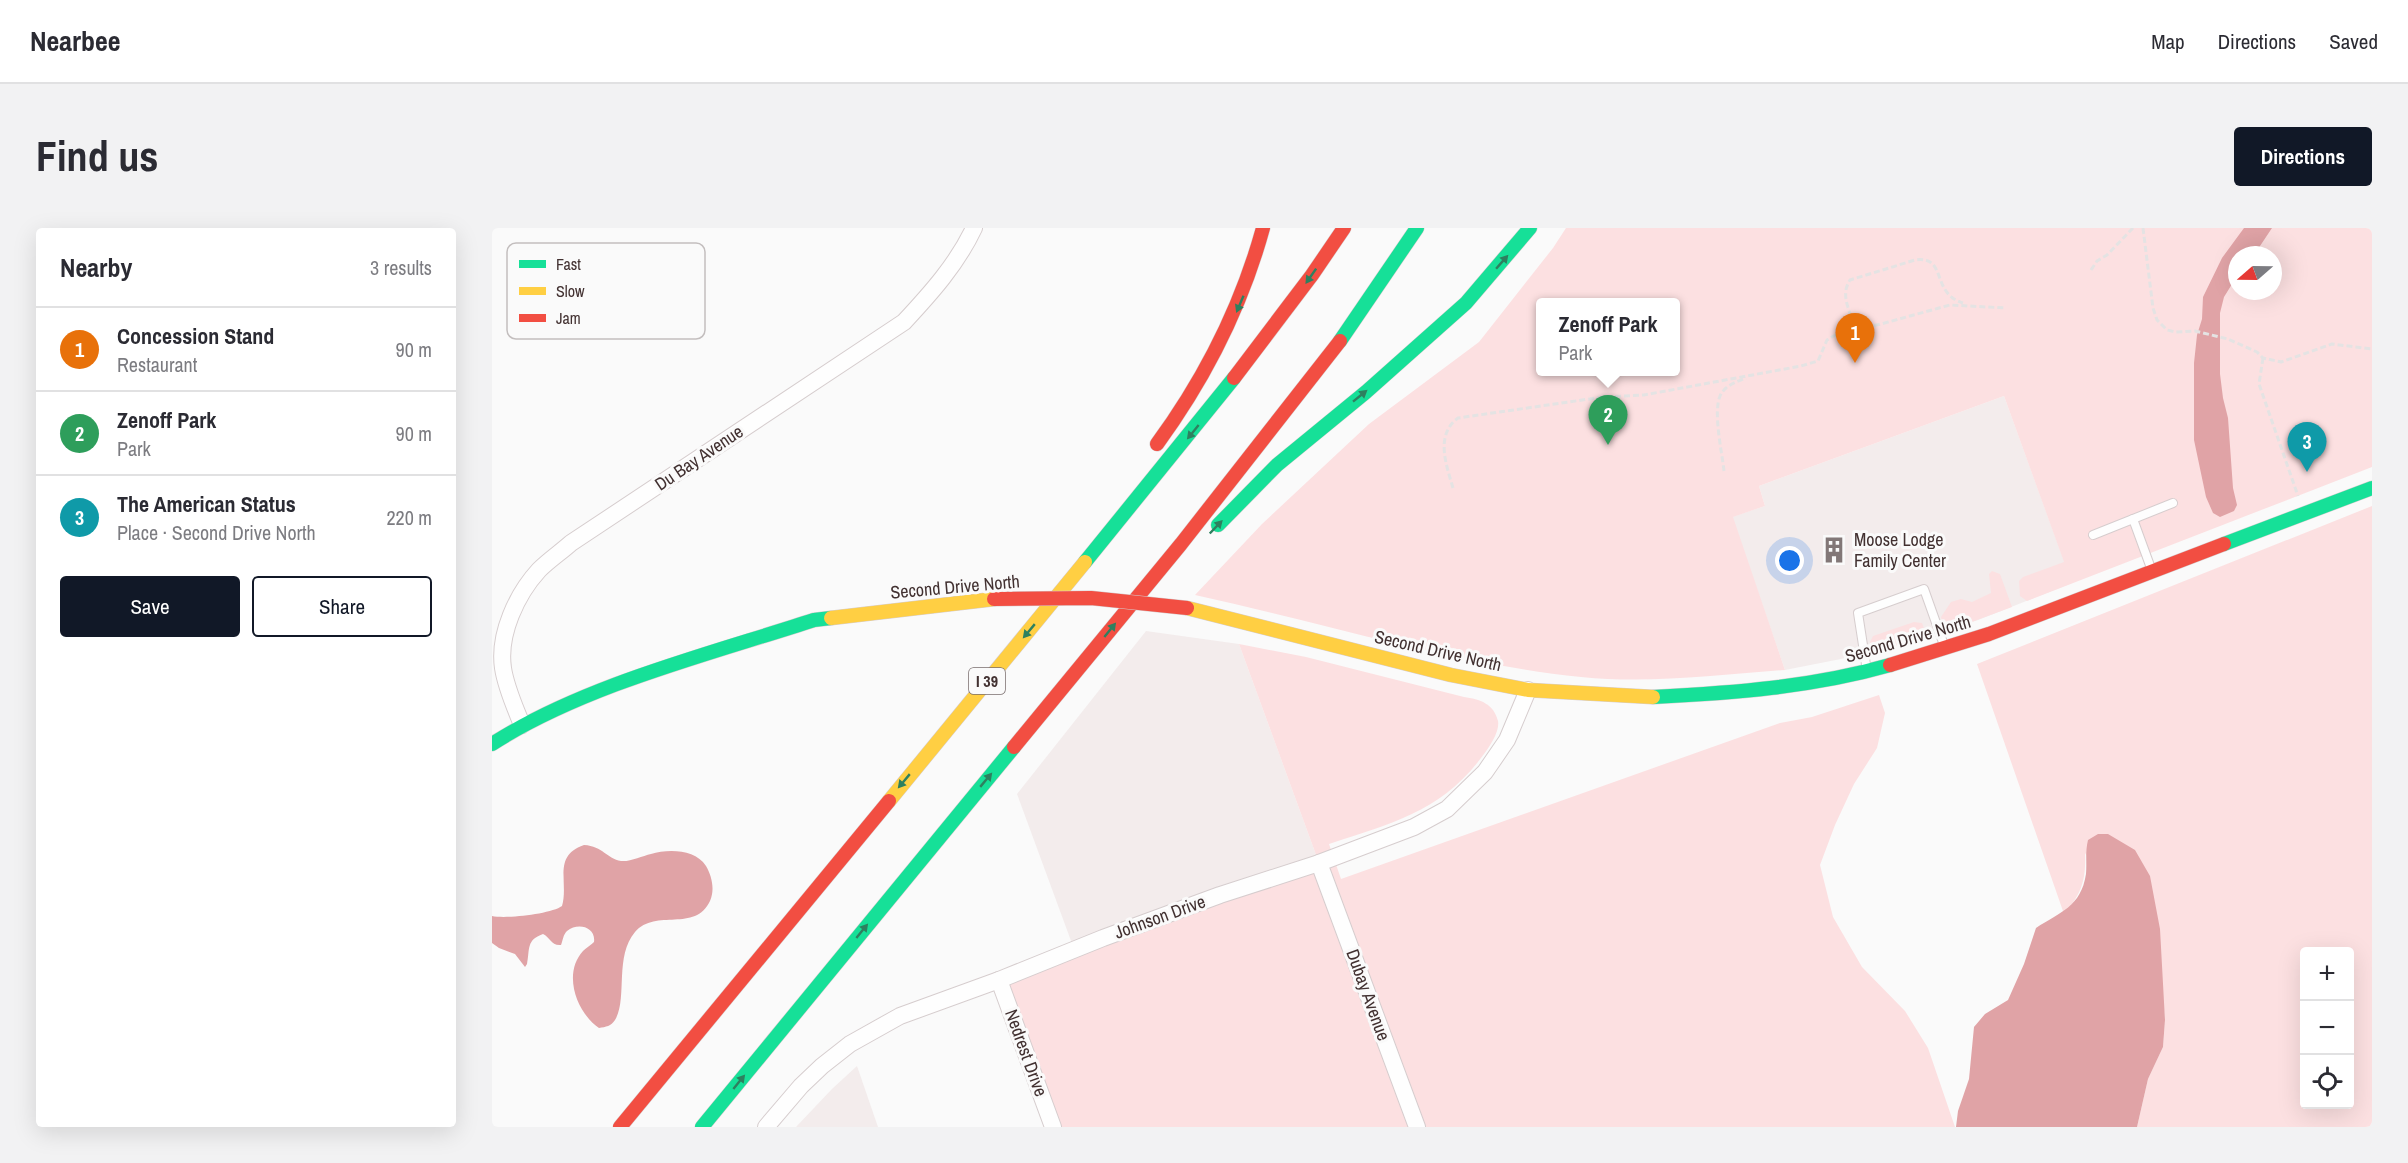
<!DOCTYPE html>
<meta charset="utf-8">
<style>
body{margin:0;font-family:"Archivo Narrow",sans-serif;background:#f2f2f3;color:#2b2b33}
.controls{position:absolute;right:18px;bottom:18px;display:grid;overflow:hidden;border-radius:6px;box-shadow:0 6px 24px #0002}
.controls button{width:54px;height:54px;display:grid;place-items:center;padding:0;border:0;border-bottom:2px solid #e1e1e2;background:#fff;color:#2b2b33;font:30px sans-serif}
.compass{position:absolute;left:1736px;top:18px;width:54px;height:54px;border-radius:50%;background:#fff;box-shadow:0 6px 24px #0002;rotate:250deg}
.you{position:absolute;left:1298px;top:333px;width:21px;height:21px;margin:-15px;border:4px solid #fff;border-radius:50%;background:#1a73e8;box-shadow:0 0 0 9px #1a73e833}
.badge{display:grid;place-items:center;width:39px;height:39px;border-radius:50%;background:#111827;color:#fff;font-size:20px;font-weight:700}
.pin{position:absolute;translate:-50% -50px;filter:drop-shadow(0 2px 3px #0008)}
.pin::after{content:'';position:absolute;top:32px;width:21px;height:18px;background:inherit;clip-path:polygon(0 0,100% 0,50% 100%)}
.popup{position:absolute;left:1044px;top:70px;width:144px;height:78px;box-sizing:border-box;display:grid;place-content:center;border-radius:6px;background:#fff;filter:drop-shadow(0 2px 4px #0005);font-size:20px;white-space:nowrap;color:#7c7c81}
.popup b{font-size:22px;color:#2b2b33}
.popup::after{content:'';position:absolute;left:50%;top:100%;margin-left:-12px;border:12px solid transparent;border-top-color:#fff}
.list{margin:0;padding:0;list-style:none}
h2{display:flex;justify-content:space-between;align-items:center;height:78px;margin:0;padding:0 24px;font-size:26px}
h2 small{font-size:20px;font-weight:400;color:#7c7c81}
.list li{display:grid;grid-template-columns:39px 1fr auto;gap:18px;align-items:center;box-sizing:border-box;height:84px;padding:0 24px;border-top:2px solid #e1e1e2}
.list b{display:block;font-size:22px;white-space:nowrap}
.list p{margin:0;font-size:20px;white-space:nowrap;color:#7c7c81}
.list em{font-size:20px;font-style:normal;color:#7c7c81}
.actions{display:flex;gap:12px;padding:18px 24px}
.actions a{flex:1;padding:14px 0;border:2px solid #111827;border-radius:6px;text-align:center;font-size:21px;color:#111827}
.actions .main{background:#111827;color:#fff}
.icon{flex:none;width:33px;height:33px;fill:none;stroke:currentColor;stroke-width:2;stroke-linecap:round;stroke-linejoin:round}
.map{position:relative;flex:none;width:1880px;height:899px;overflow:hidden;border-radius:6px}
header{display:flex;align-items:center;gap:36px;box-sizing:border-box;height:84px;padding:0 30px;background:#fff;border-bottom:2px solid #e1e1e2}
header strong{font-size:28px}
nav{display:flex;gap:33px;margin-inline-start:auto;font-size:21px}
.intro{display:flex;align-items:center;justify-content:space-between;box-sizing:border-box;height:144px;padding:0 36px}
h1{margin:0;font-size:42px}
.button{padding:15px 27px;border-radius:6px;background:#111827;color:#fff;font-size:21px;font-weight:700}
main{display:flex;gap:36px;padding:0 36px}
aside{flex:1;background:#fff;border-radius:6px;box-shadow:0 6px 24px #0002}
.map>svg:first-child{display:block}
.built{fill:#f3ecec}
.green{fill:#fce0e1;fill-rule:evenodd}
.water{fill:#e0a3a6}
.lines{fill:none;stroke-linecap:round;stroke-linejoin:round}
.lane-casing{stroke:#d6cdce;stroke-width:10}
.street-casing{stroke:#d6cdce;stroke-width:18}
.fast-casing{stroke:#d6cdce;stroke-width:15}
.slow-casing{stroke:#d6cdce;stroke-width:15}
.jam-casing{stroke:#d6cdce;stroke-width:15}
.path{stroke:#e4e3e3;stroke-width:3;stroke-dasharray:6 3;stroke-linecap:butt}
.lane{stroke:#fefefe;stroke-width:8}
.street{stroke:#fefefe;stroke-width:16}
.fast{stroke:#16e098;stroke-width:14}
.slow{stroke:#ffcf43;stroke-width:14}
.jam{stroke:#f24e42;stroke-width:14}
.jam-bridge-casing{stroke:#d6cdce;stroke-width:15;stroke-linecap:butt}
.jam-bridge{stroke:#f24e42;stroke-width:14}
.oneway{fill:#2e805f}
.labels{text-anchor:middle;stroke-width:6;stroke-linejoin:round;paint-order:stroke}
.shield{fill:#fafafa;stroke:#796d6d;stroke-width:1.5}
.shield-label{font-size:16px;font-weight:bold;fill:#423131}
.street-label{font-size:18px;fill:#423131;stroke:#fafafa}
.poi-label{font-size:18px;fill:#423131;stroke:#fafafa;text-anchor:start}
.key{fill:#fafafa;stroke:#c3bebe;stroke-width:1.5}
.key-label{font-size:16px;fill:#423131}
</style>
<header>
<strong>Nearbee</strong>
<nav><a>Map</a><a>Directions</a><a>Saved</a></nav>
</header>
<div class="intro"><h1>Find us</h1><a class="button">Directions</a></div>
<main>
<aside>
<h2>Nearby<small>3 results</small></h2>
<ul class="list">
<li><span class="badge" style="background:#e8710a">1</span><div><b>Concession Stand</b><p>Restaurant</p></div><em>90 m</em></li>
<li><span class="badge" style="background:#2e9e5b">2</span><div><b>Zenoff Park</b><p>Park</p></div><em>90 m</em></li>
<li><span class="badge" style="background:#0f9aa8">3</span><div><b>The American Status</b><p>Place · Second Drive North</p></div><em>220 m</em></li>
</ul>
<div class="actions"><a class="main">Save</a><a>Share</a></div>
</aside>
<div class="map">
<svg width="1880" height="899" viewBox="0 0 1880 899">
<rect width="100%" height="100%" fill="#fafafa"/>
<g class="built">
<path d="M 1512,168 L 1580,355 L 1486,392 L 1431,410 L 1359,429 L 1293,442 L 1240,289 L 1273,278 L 1267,258 Z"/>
<path d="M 654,403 L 747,416 L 827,635 L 582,721 L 525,566 Z"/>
<path d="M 365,838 L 386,899 L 304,899 L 340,861 Z"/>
</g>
<g class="green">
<path d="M 1074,0 L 1880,0 L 1880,239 L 1535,373 L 1528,368 L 1527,353 L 1531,349 L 1572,334 L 1512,168 L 1267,258 L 1273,278 L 1241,289 L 1293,442 C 1225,447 1157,456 1089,449 C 957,435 832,395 703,367 L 770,296 L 877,196 L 987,114 L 1061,20 ZM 1745,27 L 1781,27 L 1781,63 L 1745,63 ZM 1048,74 L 1184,74 L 1184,144 L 1048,144 Z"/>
<path d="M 1880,278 L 1880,899 L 1645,899 L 1656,851 L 1671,819 L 1673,792 L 1669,747 L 1593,625 C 1594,652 1590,665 1572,686 L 1485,436 ZM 1812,724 L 1858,724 L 1858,876 L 1812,876 Z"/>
<path d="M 1500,343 L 1508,346 L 1520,379 L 1461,401 L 1451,398 L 1449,389 L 1459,374 L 1469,371 L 1480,374 L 1499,365 L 1497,346 Z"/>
<path d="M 1422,394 L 1430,395 L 1434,406 L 1431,410 L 1383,424 L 1379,420 L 1378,414 L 1381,408 Z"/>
<path d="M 747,416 L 814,429 L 972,469 C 988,471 1002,476 1006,493 C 1008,503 998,518 992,526 C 951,583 901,595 837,616 L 849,651 L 1288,495 L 1320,489 L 1387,467 L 1393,485 L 1385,520 L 1362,556 L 1343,597 L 1328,637 L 1341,689 L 1370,739 L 1413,783 L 1436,820 L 1463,899 L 561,899 L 507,752 L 827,635 Z"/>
</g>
<g class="water">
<path d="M 1752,0 L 1780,0 L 1762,27 L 1745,27 L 1745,48 L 1732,69 L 1728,85 L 1728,146 L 1731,170 L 1736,190 L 1741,260 L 1745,277 L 1742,283 L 1728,289 L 1721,285 L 1714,269 L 1702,212 L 1702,135 L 1705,107 L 1710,91 L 1711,69 L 1730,30 Z"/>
<path d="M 1606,606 L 1616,606 L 1643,622 L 1658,648 L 1668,701 L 1673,792 L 1671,819 L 1656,851 L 1645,899 L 1464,899 L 1466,883 L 1477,851 L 1482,799 L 1493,786 L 1516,772 L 1532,736 L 1544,700 C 1568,684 1589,679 1594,646 C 1595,634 1593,624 1596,612 Z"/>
<path d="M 92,617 C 111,618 115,631 129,633 C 138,634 150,628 159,626 C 176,621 203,621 214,638 C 220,648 223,662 218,673 C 203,705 164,680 143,704 C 122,729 136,771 123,792 C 119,798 114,799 107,800 C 85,785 70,746 91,723 C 94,720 99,717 102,714 C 104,699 86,694 75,703 C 71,707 71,712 69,717 C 59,718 58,709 51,706 C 34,712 38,721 35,736 L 33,739 L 23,726 L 7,720 L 0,715 L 0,688 C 14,691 59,686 70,678 C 77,654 60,628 92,617 Z"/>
</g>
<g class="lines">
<g class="lane-casing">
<g id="lane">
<path d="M 1641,291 L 1660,343"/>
<path d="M 1601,307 L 1681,275"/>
<path d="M 1375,443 L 1366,385 L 1432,361 L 1453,420"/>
</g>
</g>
<g class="street-casing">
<g id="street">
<path d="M 30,497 C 23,479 14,460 11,440 C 6,406 25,366 47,342 C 57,332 69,324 79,315 L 412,94 C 439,65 465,36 482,0"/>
<path d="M 827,635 L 925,899"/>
<path d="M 507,752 L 561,899"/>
<path d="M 274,899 L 309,858 L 330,838 L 358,816 L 408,788 L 507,752 L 611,710 L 728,667 L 827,635 L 922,599 L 955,581 L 993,544 L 1015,512 L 1036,462"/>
</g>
</g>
<g class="fast-casing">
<g id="fast">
<path d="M 848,113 L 925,0"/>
<path d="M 726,297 L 785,237 L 874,164 L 974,75 L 1038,0"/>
<path d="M 1732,316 L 1880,260"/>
<path d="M 593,334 L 742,150"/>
<path d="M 1161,469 C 1241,465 1321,459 1398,437"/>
<path d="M 0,516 C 92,457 218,426 322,392 L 339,390"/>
<path d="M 210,899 L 522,519"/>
</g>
</g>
<g class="slow-casing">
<g id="slow">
<path d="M 695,380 L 959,447 L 1036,462 L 1161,469"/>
<path d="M 339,390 L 502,371"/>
<path d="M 397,573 L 593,334"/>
</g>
</g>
<g class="jam-casing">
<g id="jam">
<path d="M 742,150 L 820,47 L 852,0"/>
<path d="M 665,216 C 714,149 749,80 771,0"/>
<path d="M 1398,437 L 1497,406 L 1732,316"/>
<path d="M 522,519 L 689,316 L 848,113"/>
<path d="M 128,899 L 397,573"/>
</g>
</g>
<g class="path">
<path d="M 1651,0 L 1661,80 L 1665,92 L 1675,102 L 1684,104 L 1703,103 L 1736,111 L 1765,124 L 1771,130 L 1789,134 L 1840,116 L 1880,121"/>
<path d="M 1599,42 L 1605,33 L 1615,27 L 1641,0"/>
<path d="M 1351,103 L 1360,92 C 1356,78 1349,66 1358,52 L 1423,32 C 1456,27 1438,65 1471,75"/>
<path d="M 1771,130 L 1767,156 L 1806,268"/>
<path d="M 1232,243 C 1230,224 1221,185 1228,168 C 1233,157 1244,154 1254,150"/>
<path d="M 961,260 C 954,236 943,207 966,190 L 1111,169 L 1152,167 L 1309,138 L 1326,133 L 1335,112 L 1345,106 L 1389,96 L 1458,77 L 1514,80"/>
</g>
<use href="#lane" class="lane"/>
<use href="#street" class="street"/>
<use href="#fast" class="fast"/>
<use href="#slow" class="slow"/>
<use href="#jam" class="jam"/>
<g class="jam-bridge-casing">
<path id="jam-bridge" d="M 502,371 L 599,370 L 695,380"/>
</g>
<use href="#jam-bridge" class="jam-bridge"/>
</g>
<defs><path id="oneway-solid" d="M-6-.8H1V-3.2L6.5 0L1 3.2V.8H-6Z" transform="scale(1.5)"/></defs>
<g class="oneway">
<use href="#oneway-solid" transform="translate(1010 34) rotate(-49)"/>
<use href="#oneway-solid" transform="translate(819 48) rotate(125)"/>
<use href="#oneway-solid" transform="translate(748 76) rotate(113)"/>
<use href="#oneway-solid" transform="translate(868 168) rotate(-39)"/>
<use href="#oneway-solid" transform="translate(701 204) rotate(129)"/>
<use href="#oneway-solid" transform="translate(724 299) rotate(-46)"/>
<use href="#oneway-solid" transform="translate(618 402) rotate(-51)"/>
<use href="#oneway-solid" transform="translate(537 403) rotate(130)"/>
<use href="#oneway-solid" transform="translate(494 552) rotate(-50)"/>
<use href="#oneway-solid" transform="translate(412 553) rotate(130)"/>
<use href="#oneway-solid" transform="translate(370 703) rotate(-51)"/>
<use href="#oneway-solid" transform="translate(247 854) rotate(-51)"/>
</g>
<defs>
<g id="building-bare" transform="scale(2.07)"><path d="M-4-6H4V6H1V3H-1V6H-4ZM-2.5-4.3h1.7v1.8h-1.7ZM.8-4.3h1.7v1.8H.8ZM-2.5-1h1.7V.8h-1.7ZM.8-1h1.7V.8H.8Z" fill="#827777" stroke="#fafafa" stroke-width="2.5" paint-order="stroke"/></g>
</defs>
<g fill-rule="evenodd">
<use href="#building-bare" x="1342" y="322"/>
</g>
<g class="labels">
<rect class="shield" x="477" y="440" width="36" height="26" rx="4.5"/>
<g class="shield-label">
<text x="495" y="459">I 39</text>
</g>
<g class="street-label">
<text transform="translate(207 230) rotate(-34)" y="6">Du Bay Avenue</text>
<text transform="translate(463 359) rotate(-5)" y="6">Second Drive North</text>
<text transform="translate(1416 411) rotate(-16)" y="6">Second Drive North</text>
<text transform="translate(946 423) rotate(13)" y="6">Second Drive North</text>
<text transform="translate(668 689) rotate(-20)" y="6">Johnson Drive</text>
<text transform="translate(876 767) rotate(70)" y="6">Dubay Avenue</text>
<text transform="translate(534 825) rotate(70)" y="6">Nedrest Drive</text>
</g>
<g class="poi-label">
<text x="1362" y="318">Moose Lodge<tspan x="1362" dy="21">Family Center</tspan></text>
</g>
</g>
<rect x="15" y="15" width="198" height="96" rx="9" class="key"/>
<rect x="27" y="32" width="27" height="8" fill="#16e098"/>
<rect x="27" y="59" width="27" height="8" fill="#ffcf43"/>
<rect x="27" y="86" width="27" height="8" fill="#f24e42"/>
<g class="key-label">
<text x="64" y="42">Fast</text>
<text x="64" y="69">Slow</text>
<text x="64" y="96">Jam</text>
</g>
</svg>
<div class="controls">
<button>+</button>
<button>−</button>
<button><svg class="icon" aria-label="locate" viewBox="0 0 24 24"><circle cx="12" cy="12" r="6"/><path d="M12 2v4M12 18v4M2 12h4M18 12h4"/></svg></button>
</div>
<svg class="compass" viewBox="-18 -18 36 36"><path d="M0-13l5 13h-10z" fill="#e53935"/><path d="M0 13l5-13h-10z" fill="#7c7c81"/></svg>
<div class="you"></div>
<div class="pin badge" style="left:1363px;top:135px;background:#e8710a">1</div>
<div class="pin badge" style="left:1116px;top:217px;background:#2e9e5b">2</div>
<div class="popup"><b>Zenoff Park</b>Park</div>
<div class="pin badge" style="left:1815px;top:244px;background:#0f9aa8">3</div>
</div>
</main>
